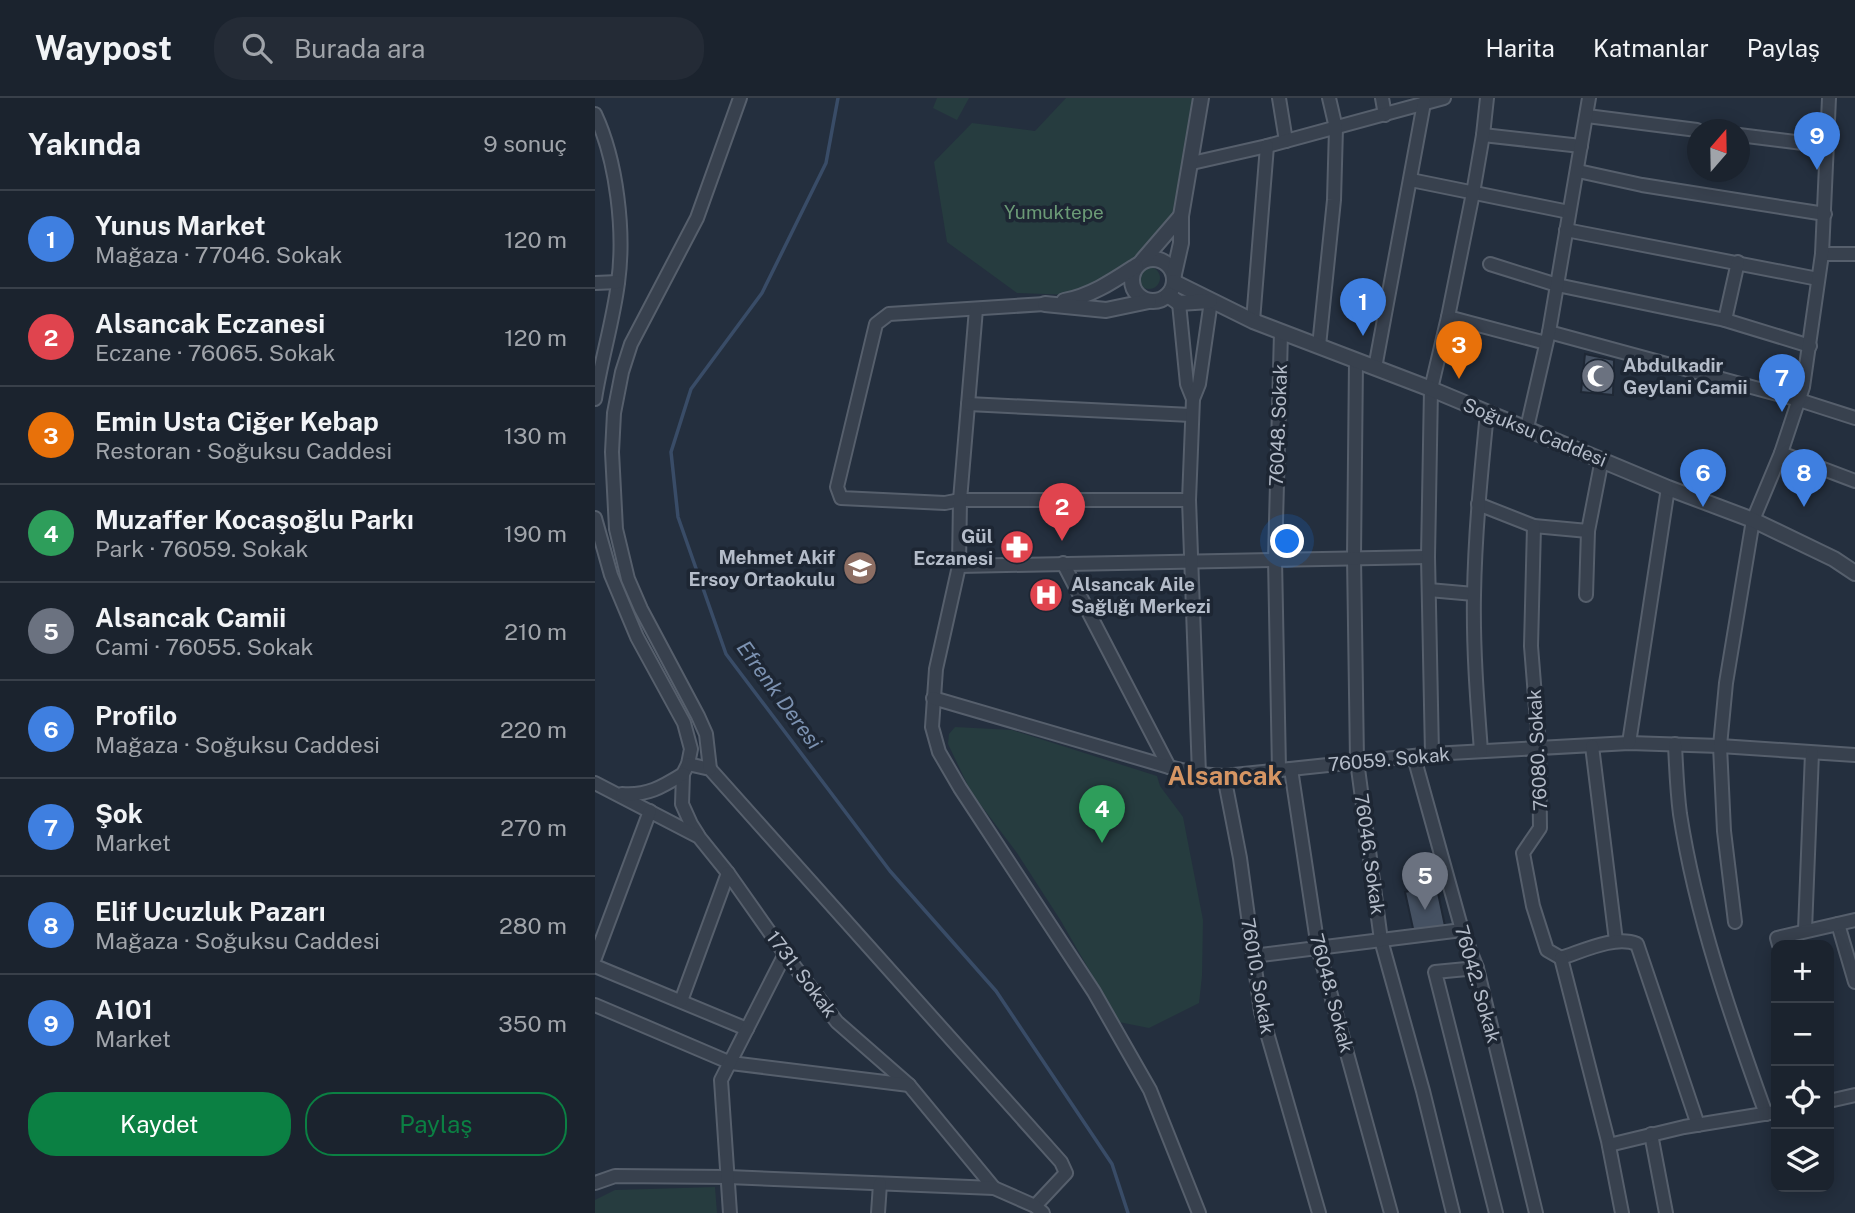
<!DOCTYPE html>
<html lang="tr">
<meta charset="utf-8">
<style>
body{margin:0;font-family:"Public Sans",sans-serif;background:#242b36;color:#f1f3f6}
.controls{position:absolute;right:21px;bottom:21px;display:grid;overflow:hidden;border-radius:14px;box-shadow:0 4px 18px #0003}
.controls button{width:63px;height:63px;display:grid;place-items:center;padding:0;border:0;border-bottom:2px solid #39404a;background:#1b232e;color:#f1f3f6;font:35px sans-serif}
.compass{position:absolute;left:1092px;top:21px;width:63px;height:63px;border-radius:50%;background:#1b232e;box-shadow:0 4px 18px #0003;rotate:20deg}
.you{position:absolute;left:693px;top:444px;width:24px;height:24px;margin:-18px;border:5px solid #fff;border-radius:50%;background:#1a73e8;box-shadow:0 0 0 10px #1a73e833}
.badge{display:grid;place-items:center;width:46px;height:46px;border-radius:50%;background:#0b8043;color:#fff;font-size:23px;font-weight:700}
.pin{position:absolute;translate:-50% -58px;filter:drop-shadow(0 2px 4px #0008)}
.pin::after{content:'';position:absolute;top:37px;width:24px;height:21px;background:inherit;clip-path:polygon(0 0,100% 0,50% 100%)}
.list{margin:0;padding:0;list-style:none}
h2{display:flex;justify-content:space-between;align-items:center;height:91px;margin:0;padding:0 28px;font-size:30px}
h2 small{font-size:23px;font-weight:400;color:#a0a4aa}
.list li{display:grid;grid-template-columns:46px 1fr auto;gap:21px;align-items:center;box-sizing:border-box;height:98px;padding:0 28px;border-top:2px solid #39404a}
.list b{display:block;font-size:26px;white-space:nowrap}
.list p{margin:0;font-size:23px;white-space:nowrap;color:#a0a4aa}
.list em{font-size:23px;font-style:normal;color:#a0a4aa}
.actions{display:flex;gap:14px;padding:21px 28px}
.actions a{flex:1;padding:16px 0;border:2px solid #0b8043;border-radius:28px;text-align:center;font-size:24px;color:#0b8043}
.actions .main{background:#0b8043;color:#fff}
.icon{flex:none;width:38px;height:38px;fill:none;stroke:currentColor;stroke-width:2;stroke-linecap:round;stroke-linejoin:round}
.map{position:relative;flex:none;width:1260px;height:1115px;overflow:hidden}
header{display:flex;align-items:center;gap:42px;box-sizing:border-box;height:98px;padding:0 35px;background:#1b232e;border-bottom:2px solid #39404a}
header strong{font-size:33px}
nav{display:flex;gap:38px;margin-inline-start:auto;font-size:24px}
.search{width:490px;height:63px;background:#242b36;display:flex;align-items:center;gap:18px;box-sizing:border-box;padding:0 24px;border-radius:28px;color:#a0a4aa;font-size:26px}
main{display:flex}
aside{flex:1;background:#1b232e}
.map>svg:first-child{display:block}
.green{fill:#263c3f}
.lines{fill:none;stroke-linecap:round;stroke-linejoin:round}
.stream{stroke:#394c67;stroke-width:3.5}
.building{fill:#455162;stroke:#1f2835;stroke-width:2}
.minor-casing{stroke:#565f6c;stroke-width:16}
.tertiary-casing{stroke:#565f6c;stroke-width:18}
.minor{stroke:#38414e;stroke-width:12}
.tertiary{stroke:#38414e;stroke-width:14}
.labels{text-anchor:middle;stroke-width:7;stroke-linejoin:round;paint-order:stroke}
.park-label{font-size:19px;fill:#6b9a76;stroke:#1d2633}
.poi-label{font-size:19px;font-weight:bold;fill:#b4bcc9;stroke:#1d2633;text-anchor:start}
.street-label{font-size:19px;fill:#b4bcc9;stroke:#1d2633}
.water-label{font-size:21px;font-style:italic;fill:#7c92b1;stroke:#1d2633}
.district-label{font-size:26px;font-weight:bold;fill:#d59563;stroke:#1d2633}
</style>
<header>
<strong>Waypost</strong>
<div class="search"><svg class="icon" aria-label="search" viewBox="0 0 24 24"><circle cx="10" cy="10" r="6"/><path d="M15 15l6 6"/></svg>Burada ara</div>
<nav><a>Harita</a><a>Katmanlar</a><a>Paylaş</a></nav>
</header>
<main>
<aside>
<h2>Yakında<small>9 sonuç</small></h2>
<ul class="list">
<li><span class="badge" style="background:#3f7fe0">1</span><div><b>Yunus Market</b><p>Mağaza · 77046. Sokak</p></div><em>120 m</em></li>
<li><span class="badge" style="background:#e0444e">2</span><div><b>Alsancak Eczanesi</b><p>Eczane · 76065. Sokak</p></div><em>120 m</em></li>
<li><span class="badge" style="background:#e8710a">3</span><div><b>Emin Usta Ciğer Kebap</b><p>Restoran · Soğuksu Caddesi</p></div><em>130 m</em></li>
<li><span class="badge" style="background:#2e9e5b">4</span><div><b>Muzaffer Kocaşoğlu Parkı</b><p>Park · 76059. Sokak</p></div><em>190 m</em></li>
<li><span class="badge" style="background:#6b7280">5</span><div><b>Alsancak Camii</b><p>Cami · 76055. Sokak</p></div><em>210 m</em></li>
<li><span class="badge" style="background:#3f7fe0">6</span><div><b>Profilo</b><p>Mağaza · Soğuksu Caddesi</p></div><em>220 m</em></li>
<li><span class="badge" style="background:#3f7fe0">7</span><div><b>Şok</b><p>Market</p></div><em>270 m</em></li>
<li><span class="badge" style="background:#3f7fe0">8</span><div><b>Elif Ucuzluk Pazarı</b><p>Mağaza · Soğuksu Caddesi</p></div><em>280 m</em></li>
<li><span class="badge" style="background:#3f7fe0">9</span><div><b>A101</b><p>Market</p></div><em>350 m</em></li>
</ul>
<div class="actions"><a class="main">Kaydet</a><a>Paylaş</a></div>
</aside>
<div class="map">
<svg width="1260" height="1115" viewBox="0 0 1260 1115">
<rect width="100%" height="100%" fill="#242f3e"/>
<g class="green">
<path d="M 342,0 L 374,0 L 362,22 L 338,10 Z"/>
<path d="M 471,0 L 600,0 L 585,103 L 577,121 L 535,168 L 477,197 L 422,195 L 352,144 L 339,64 L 377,25 L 440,33 Z"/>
<circle cx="554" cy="180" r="11"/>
<path d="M 360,629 L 417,632 L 562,678 L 565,688 L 588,719 L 608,822 L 607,878 L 604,905 L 554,930 L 524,924 L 466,823 L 422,755 L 376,694 L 353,646 L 354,636 Z"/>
<path d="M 120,1089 L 122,1115 L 0,1115 L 0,1102 L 20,1092 Z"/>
</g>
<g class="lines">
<path class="stream" d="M 243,0 L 231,65 L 167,195 L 96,291 L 76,354 L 83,419 L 131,556 L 295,773 L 401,893 L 517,1066 L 533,1115"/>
</g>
<g class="building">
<path d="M 990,256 L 1019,262 L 1018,297 L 986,294 Z"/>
<path d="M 831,789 L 832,797 L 843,795 L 850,828 L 819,835 L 810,794 Z"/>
</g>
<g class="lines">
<g class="minor-casing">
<g id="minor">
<path d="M 684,0 L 691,43"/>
<path d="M 787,0 L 790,17"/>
<path d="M 0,16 C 22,63 30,134 23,185 C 18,224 6,262 0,301"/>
<path d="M 992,18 L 1102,32"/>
<path d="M 888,37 L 986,48"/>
<path d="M 1144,37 L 1232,48"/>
<path d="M 597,65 L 672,48 L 849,0"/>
<path d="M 983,73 L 1047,87 L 1230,116"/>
<path d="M 816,82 L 974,114"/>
<path d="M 971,132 L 1223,181"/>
<path d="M 1227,156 L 1260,156"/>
<path d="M 895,166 L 962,187 L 1130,222 L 1215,248"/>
<path d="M 0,185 L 23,184"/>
<path d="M 584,205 L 592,286 L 598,301"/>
<path d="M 450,206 L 294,216 L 281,226 L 242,389 L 246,400 L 350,405 L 365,402 L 594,402"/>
<path d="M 381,211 L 365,402 L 364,468 L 341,571 L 337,629 L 344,654 L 365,690 L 499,894 L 555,992 L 604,1115"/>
<path d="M 853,219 L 951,245"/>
<path d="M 1130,222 L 1143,164"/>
<path d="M 658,223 L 672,48"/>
<path d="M 954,234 L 1204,302 L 1260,320"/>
<path d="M 724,248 L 739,102 L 741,30 L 734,0"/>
<path d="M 761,263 L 759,459 L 762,663 L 786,842 L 828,993 L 858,1115"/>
<path d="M 780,270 L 829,5"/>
<path d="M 373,306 L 596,317"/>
<path d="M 932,330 L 954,234 L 994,0"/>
<path d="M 1186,355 L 1260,383"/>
<path d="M 883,406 L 939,428 L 993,433"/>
<path d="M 0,420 L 16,477 L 42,539 L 89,625 L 96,651 L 93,666 L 88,676 L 87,706 L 96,726 L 103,737"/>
<path d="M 939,428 L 936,548 L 944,649 L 945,730 L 928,755 L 938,808 L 952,852 L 966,860"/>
<path d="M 468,465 L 574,669"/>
<path d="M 364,468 L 833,459"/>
<path d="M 834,492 L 879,496"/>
<path d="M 991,497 L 993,433 L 1007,361"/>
<path d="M 338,600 L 574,669 L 604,676 L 629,678 L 837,656 L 1034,645 L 1125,648 L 1260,657"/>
<path d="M 1034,645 L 1073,390"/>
<path d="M 1080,646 C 1081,670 1082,693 1085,716 C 1101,819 1136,919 1171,1016"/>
<path d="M 997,648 L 1021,843"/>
<path d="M 886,653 C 882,601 878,549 879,497 C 880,436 886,375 892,315"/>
<path d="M 837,656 L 833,459 L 836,291 L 853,219 L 878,95 L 888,37 L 892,0"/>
<path d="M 819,659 L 867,832 L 882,870 L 941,1115"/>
<path d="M 93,666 L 115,671 L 466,1064 L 471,1075 L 440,1108"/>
<path d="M 115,671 L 111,636 L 103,618 L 46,511 L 33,481 L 21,431 L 17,354 L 19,315 L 27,274 L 36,246 L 102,120 L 145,0"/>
<path d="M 696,671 L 723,850 L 796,1115"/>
<path d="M 684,672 L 680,461 L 686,234"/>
<path d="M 604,676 L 594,402 L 598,301 L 604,286 L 616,203"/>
<path d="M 629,678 L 645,760 L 666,914 L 724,1115"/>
<path d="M 0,685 L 104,739 L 133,775 L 190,856 L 242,924 L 314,987 L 399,1090"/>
<path d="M 27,696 C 52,698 67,689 88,676"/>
<path d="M 1140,824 L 1129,733 L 1125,648 L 1131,585 L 1158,422 L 1186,355 L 1208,289 L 1227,156 L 1234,0"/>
<path d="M 1243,826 L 1260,884"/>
<path d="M 1210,832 L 1217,655"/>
<path d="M 1184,847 L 1182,840 L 1260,822"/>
<path d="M 658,858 L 867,832"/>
<path d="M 0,860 L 55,713"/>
<path d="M 966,860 C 988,853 1020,837 1042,846 L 1103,1027"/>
<path d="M 966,860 L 1013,1043 L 1027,1115"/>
<path d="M 0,868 L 152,931"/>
<path d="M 882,870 L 840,874 L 901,1115"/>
<path d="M 86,903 L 133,775"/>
<path d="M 0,907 L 136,965 L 314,987"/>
<path d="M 1234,1003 L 1260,997"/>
<path d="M 1056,1036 L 1071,1115"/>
<path d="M 1014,1047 L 1089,1029 L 1181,1014"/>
<path d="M 0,1085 L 20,1078 L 133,1079 L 399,1090 L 440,1108 L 448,1115"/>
<path d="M 135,1115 L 126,982 L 190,856"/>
<path d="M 283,1115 L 285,1086"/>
</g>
</g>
<g class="tertiary-casing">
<g id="tertiary">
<circle cx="558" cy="182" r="21"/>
<path d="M 548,162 L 586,118"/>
<path d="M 579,176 L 586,145 L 586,118 L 606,0"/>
<path d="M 579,184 L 658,223 L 836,291 L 1073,390 L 1158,422 L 1239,461 L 1260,475"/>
<path d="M 573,197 L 584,205 L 615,203"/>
<path d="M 469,203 C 496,198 518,183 541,168"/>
<path d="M 450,206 L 511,212 L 554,203"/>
</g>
</g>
<use href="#minor" class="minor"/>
<use href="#tertiary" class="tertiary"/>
</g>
<defs>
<g id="mosque-disc" transform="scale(1.75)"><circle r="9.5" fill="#6b7280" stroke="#1d2633"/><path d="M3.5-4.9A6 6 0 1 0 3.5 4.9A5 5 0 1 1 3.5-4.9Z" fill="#fff"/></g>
<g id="pharmacy-disc" transform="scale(1.75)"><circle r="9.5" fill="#e0444e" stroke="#1d2633"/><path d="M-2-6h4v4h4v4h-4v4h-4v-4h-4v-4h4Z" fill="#fff"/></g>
<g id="school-disc" transform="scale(1.75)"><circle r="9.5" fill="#8d6e63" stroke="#1d2633"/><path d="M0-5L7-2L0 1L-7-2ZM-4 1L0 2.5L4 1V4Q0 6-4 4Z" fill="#fff"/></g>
<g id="hospital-disc" transform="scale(1.75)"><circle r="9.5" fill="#e0444e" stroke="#1d2633"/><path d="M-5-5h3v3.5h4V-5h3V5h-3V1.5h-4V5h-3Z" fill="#fff"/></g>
</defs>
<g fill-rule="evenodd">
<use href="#mosque-disc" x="1003" y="278"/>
<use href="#pharmacy-disc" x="422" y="449"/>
<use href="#school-disc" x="265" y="470"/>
<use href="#hospital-disc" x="451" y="497"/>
</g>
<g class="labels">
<g class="park-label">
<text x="459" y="121">Yumuktepe</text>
</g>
<g class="poi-label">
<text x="1028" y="274">Abdulkadir<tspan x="1028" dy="22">Geylani Camii</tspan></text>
<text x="398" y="445" text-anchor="end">Gül<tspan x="398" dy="22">Eczanesi</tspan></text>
<text x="240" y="466" text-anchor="end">Mehmet Akif<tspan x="240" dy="22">Ersoy Ortaokulu</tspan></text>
<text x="476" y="493">Alsancak Aile<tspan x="476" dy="22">Sağlığı Merkezi</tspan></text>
</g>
<g class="street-label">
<text transform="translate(683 327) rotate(-88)" y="7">76048. Sokak</text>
<text transform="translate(940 334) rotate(22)" y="7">Soğuksu Caddesi</text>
<text transform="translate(942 652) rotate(-93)" y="7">76080. Sokak</text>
<text transform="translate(794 661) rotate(-5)" y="7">76059. Sokak</text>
<text transform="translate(775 756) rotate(82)" y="7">76046. Sokak</text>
<text transform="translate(207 876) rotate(53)" y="7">1731. Sokak</text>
<text transform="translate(663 878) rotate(80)" y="7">76010. Sokak</text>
<text transform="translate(883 886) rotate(74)" y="7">76042. Sokak</text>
<text transform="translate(737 895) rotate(75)" y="7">76048. Sokak</text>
</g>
<g class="water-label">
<text transform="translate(184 597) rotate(54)" y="7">Efrenk Deresi</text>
</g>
<g class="district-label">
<text x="630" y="687">Alsancak</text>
</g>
</g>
</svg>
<div class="controls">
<button>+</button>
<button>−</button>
<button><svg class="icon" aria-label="locate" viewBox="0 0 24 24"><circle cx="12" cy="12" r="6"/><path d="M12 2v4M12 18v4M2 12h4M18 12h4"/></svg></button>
<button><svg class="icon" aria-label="layers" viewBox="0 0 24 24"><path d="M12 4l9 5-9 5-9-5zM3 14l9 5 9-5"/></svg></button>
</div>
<svg class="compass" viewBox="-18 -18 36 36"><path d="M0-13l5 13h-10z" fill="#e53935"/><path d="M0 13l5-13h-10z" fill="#a0a4aa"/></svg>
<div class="you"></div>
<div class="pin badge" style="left:768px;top:238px;background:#3f7fe0">1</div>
<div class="pin badge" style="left:467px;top:443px;background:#e0444e">2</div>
<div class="pin badge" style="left:864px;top:281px;background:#e8710a">3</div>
<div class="pin badge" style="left:507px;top:745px;background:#2e9e5b">4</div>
<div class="pin badge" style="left:830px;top:812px;background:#6b7280">5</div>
<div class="pin badge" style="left:1108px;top:409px;background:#3f7fe0">6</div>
<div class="pin badge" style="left:1187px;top:314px;background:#3f7fe0">7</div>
<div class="pin badge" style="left:1209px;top:409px;background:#3f7fe0">8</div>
<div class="pin badge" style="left:1222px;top:72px;background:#3f7fe0">9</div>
</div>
</main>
